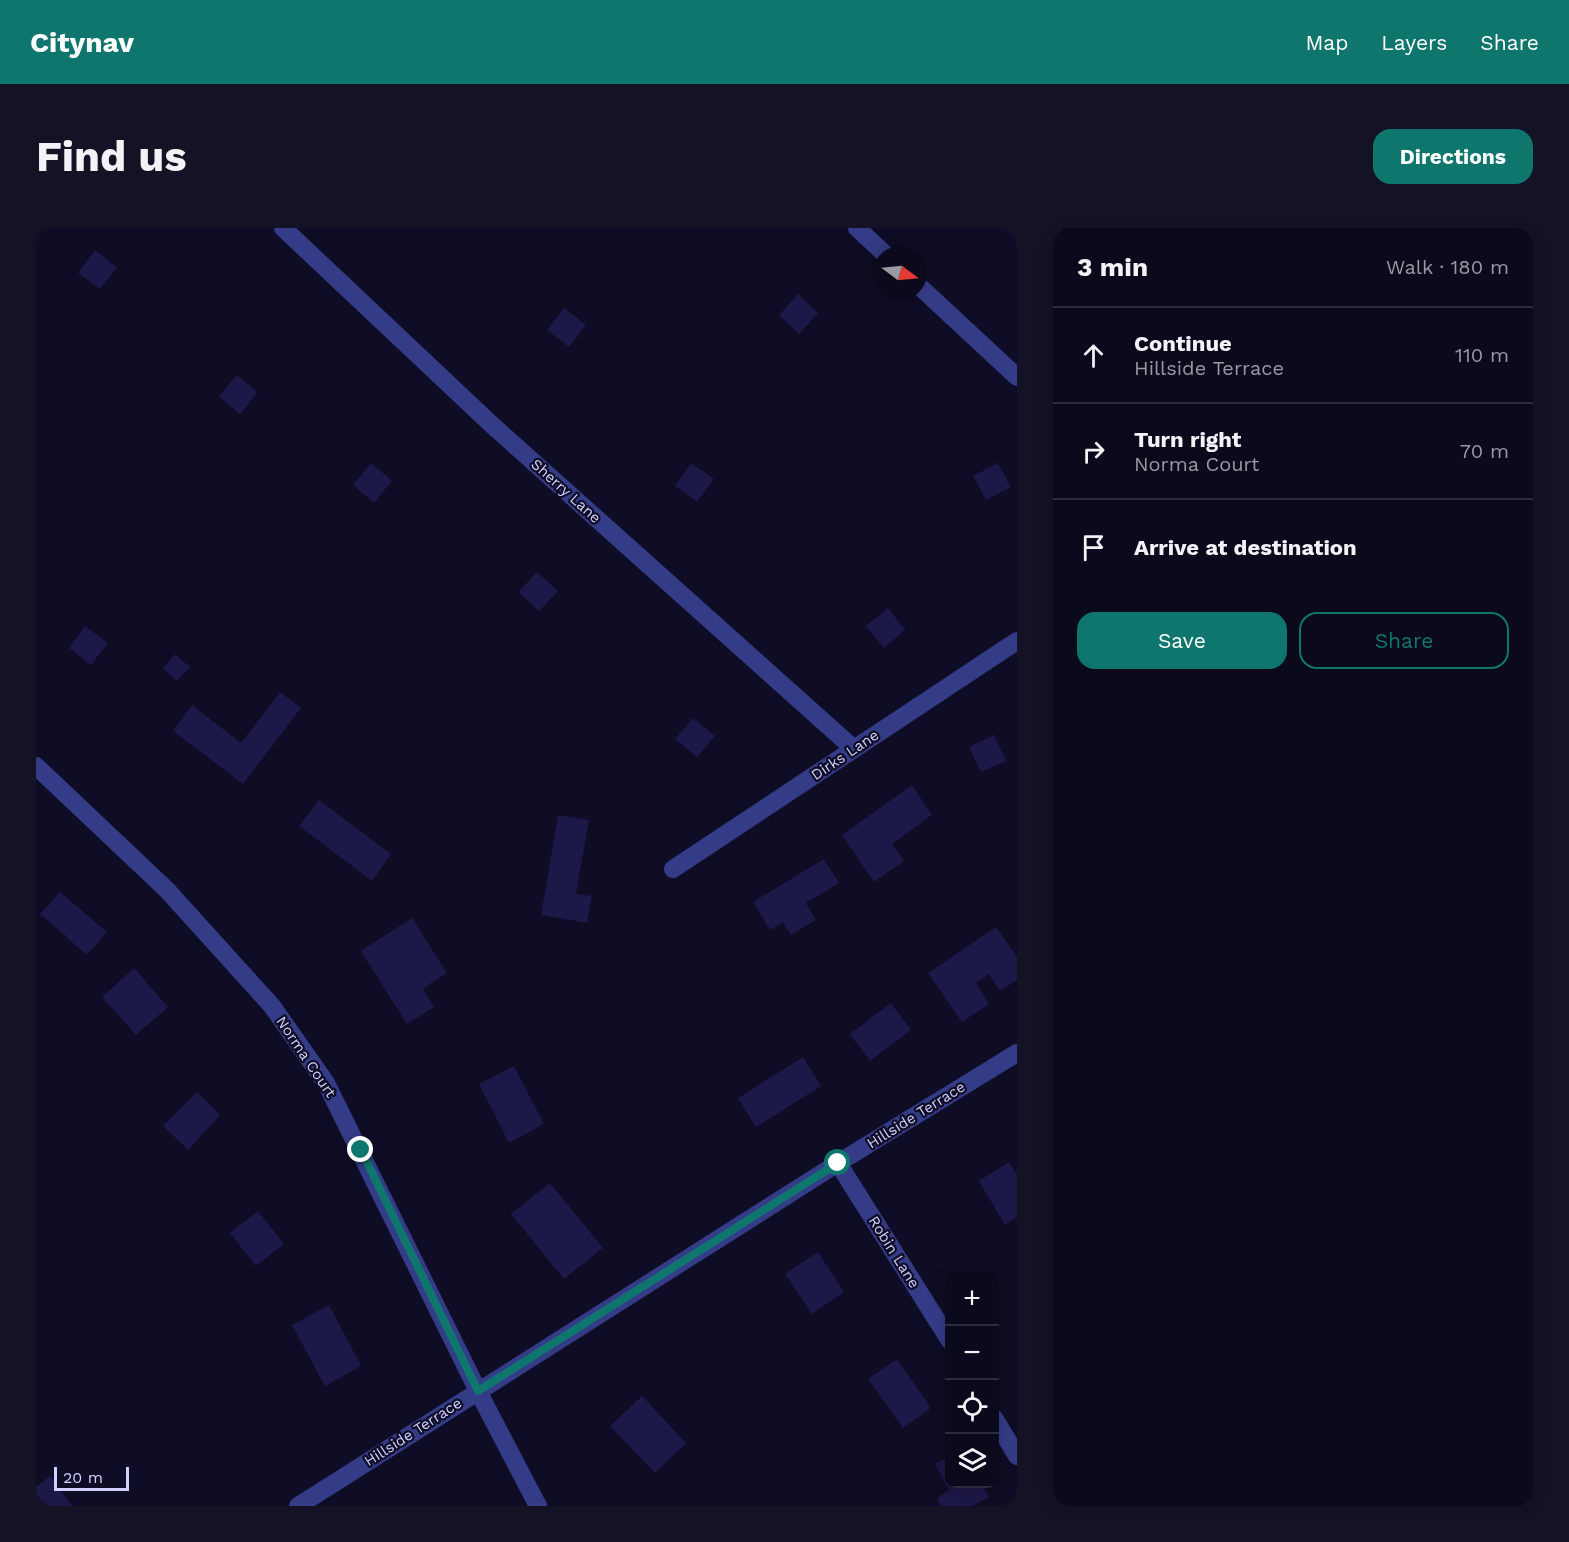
<!DOCTYPE html>
<meta charset="utf-8">
<style>
body{margin:0;font-family:"Work Sans",sans-serif;background:#131325;color:#f1f3f6}
.controls{position:absolute;right:18px;bottom:18px;display:grid;overflow:hidden;border-radius:12px;box-shadow:0 3px 15px #0003}
.controls button{width:54px;height:54px;display:grid;place-items:center;padding:0;border:0;border-bottom:2px solid #2a2b3b;background:#0a0a1c;color:#f1f3f6;font:30px sans-serif}
.compass{position:absolute;left:837px;top:18px;width:54px;height:54px;border-radius:50%;background:#0a0a1c;box-shadow:0 3px 15px #0003;rotate:106deg}
.scale{position:absolute;left:18px;bottom:15px;width:75px;box-sizing:border-box;padding-left:6px;border:3px solid #d1d1ff;border-top:0;font-size:16px;line-height:21px;white-space:nowrap;color:#d1d1ff;-webkit-text-stroke:4px #0e0d25;paint-order:stroke}
.stop{position:absolute;width:18px;height:18px;margin:-14px;border:4px solid #0f766e;border-radius:50%;background:#fff}
.stop.end{background:#0f766e;border-color:#fff;box-shadow:0 2px 6px #0008}
.list{margin:0;padding:0;list-style:none}
h2{display:flex;justify-content:space-between;align-items:center;height:78px;margin:0;padding:0 24px;font-size:26px}
h2 small{font-size:20px;font-weight:400;color:#999aa3}
.list li{display:grid;grid-template-columns:39px 1fr auto;gap:18px;align-items:center;box-sizing:border-box;height:96px;padding:0 24px;border-top:2px solid #2a2b3b}
.list b{display:block;font-size:22px;white-space:nowrap}
.list p{margin:0;font-size:20px;white-space:nowrap;color:#999aa3}
.list em{font-size:20px;font-style:normal;color:#999aa3}
.actions{display:flex;gap:12px;padding:18px 24px}
.actions a{flex:1;padding:14px 0;border:2px solid #0f766e;border-radius:18px;text-align:center;font-size:21px;color:#0f766e}
.actions .main{background:#0f766e;color:#fff}
.icon{flex:none;width:33px;height:33px;fill:none;stroke:currentColor;stroke-width:2;stroke-linecap:round;stroke-linejoin:round}
.map{position:relative;flex:none;width:981px;height:1278px;overflow:hidden;border-radius:18px}
header{display:flex;align-items:center;gap:36px;box-sizing:border-box;height:84px;padding:0 30px;background:#0f766e;color:#fff}
header strong{font-size:28px}
nav{display:flex;gap:33px;margin-inline-start:auto;font-size:21px}
.intro{display:flex;align-items:center;justify-content:space-between;box-sizing:border-box;height:144px;padding:0 36px}
h1{margin:0;font-size:42px}
.button{padding:15px 27px;border-radius:18px;background:#0f766e;color:#fff;font-size:21px;font-weight:700}
main{display:flex;gap:36px;padding:0 36px}
aside{flex:1;background:#0a0a1c;border-radius:18px;box-shadow:0 3px 15px #0003}
.map>svg:first-child{display:block}
.building{fill:#1c1847}
.lines{fill:none;stroke-linecap:round;stroke-linejoin:round}
.minor{stroke:#353c87;stroke-width:18}
.route{stroke:#0f766e;stroke-width:8}
.labels{text-anchor:middle;stroke-width:4.5;stroke-linejoin:round;paint-order:stroke}
.street-label{font-size:15px;fill:#d1d1ff;stroke:#0e0d25}
</style>
<header>
<strong>Citynav</strong>
<nav><a>Map</a><a>Layers</a><a>Share</a></nav>
</header>
<div class="intro"><h1>Find us</h1><a class="button">Directions</a></div>
<main>
<div class="map">
<svg width="981" height="1278" viewBox="0 0 981 1278">
<rect width="100%" height="100%" fill="#0e0d25"/>
<g class="building">
<path d="M 59,22 L 81,40 L 64,61 L 42,45 Z"/>
<path d="M 762,66 L 782,85 L 763,106 L 743,87 Z"/>
<path d="M 528,80 L 550,97 L 533,119 L 511,102 Z"/>
<path d="M 201,147 L 222,164 L 204,186 L 183,168 Z"/>
<path d="M 335,235 L 356,253 L 338,275 L 317,257 Z"/>
<path d="M 655,235 L 678,251 L 661,274 L 639,258 Z"/>
<path d="M 962,235 L 975,259 L 950,272 L 937,248 Z"/>
<path d="M 501,344 L 522,363 L 503,383 L 482,364 Z"/>
<path d="M 852,380 L 869,402 L 848,420 L 830,398 Z"/>
<path d="M 49,398 L 72,415 L 55,437 L 33,420 Z"/>
<path d="M 139,426 L 154,439 L 141,453 L 127,441 Z"/>
<path d="M 244,464 L 265,480 L 207,556 L 137,503 L 156,477 L 205,515 Z"/>
<path d="M 657,490 L 679,508 L 661,529 L 639,511 Z"/>
<path d="M 958,507 L 970,533 L 945,544 L 933,519 Z"/>
<path d="M 876,557 L 896,587 L 856,616 L 868,633 L 838,654 L 806,607 Z"/>
<path d="M 283,572 L 355,626 L 336,653 L 263,598 Z"/>
<path d="M 522,587 L 553,592 L 540,666 L 556,668 L 551,695 L 505,687 Z"/>
<path d="M 788,631 L 803,655 L 770,675 L 780,692 L 755,707 L 747,694 L 734,702 L 717,674 Z"/>
<path d="M 24,664 L 71,704 L 51,727 L 4,686 Z"/>
<path d="M 376,690 L 411,745 L 387,761 L 398,779 L 371,796 L 325,723 Z"/>
<path d="M 960,699 L 981,729 L 981,752 L 964,763 L 953,746 L 940,755 L 953,776 L 926,794 L 892,745 Z"/>
<path d="M 98,740 L 132,779 L 100,807 L 66,769 Z"/>
<path d="M 855,775 L 875,802 L 834,833 L 814,806 Z"/>
<path d="M 767,829 L 785,858 L 720,899 L 702,870 Z"/>
<path d="M 478,838 L 508,896 L 473,915 L 443,856 Z"/>
<path d="M 161,864 L 184,887 L 152,922 L 127,898 Z"/>
<path d="M 973,934 L 981,947 L 981,989 L 969,997 L 943,953 Z"/>
<path d="M 514,955 L 567,1020 L 528,1051 L 475,986 Z"/>
<path d="M 222,983 L 248,1016 L 220,1038 L 194,1005 Z"/>
<path d="M 782,1024 L 808,1064 L 776,1086 L 749,1046 Z"/>
<path d="M 293,1077 L 325,1138 L 289,1158 L 256,1097 Z"/>
<path d="M 861,1131 L 895,1180 L 867,1200 L 832,1151 Z"/>
<path d="M 606,1168 L 650,1215 L 619,1245 L 574,1198 Z"/>
<path d="M 914,1228 L 914,1256 L 946,1256 L 953,1269 L 937,1278 L 905,1278 L 901,1270 L 913,1262 L 899,1236 Z"/>
<path d="M 14,1248 L 36,1278 L 0,1278 L 0,1259 Z"/>
</g>
<g class="lines">
<g class="minor">
<path d="M 247,0 L 455,196 L 818,521"/>
<path d="M 821,0 L 850,27"/>
<path d="M 882,57 L 981,149"/>
<path d="M 0,538 L 131,662 L 236,778 L 290,855 L 442,1163 L 502,1278"/>
<path d="M 637,641 L 981,413"/>
<path d="M 802,935 L 914,1113"/>
<path d="M 958,1190 L 981,1228"/>
<path d="M 262,1278 L 802,935 L 981,825"/>
</g>
</g>
<g class="lines">
<path class="route" d="M 325,922 L 442,1163 L 802,935"/>
</g>
<g class="labels">
<g class="street-label">
<text transform="translate(530 263) rotate(42)" y="5">Sherry Lane</text>
<text transform="translate(809 527) rotate(-34)" y="5">Dirks Lane</text>
<text transform="translate(270 829) rotate(56)" y="5">Norma Court</text>
<text transform="translate(880 887) rotate(-32)" y="5">Hillside Terrace</text>
<text transform="translate(858 1024) rotate(58)" y="5">Robin Lane</text>
<text transform="translate(377 1204) rotate(-33)" y="5">Hillside Terrace</text>
</g>
</g>
</svg>
<div class="controls">
<button>+</button>
<button>−</button>
<button><svg class="icon" aria-label="locate" viewBox="0 0 24 24"><circle cx="12" cy="12" r="6"/><path d="M12 2v4M12 18v4M2 12h4M18 12h4"/></svg></button>
<button><svg class="icon" aria-label="layers" viewBox="0 0 24 24"><path d="M12 4l9 5-9 5-9-5zM3 14l9 5 9-5"/></svg></button>
</div>
<svg class="compass" viewBox="-18 -18 36 36"><path d="M0-13l5 13h-10z" fill="#e53935"/><path d="M0 13l5-13h-10z" fill="#999aa3"/></svg>
<div class="scale">20 m</div>
<div class="stop" style="left:802px;top:935px"></div>
<div class="stop end" style="left:325px;top:922px"></div>
</div>
<aside>
<h2>3 min<small>Walk · 180 m</small></h2>
<ul class="list">
<li><svg class="icon" aria-label="ahead" viewBox="0 0 24 24"><path d="M12 20V5M6 11l6-6 6 6"/></svg><div><b>Continue</b><p>Hillside Terrace</p></div><em>110 m</em></li>
<li><svg class="icon" aria-label="right" viewBox="0 0 24 24"><path d="M7 20v-9h11M14 6l5 5-5 5"/></svg><div><b>Turn right</b><p>Norma Court</p></div><em>70 m</em></li>
<li><svg class="icon" aria-label="arrive" viewBox="0 0 24 24"><path d="M6 21V4h12l-3 4 3 4H6"/></svg><div><b>Arrive at destination</b></div></li>
</ul>
<div class="actions"><a class="main">Save</a><a>Share</a></div>
</aside>
</main>
